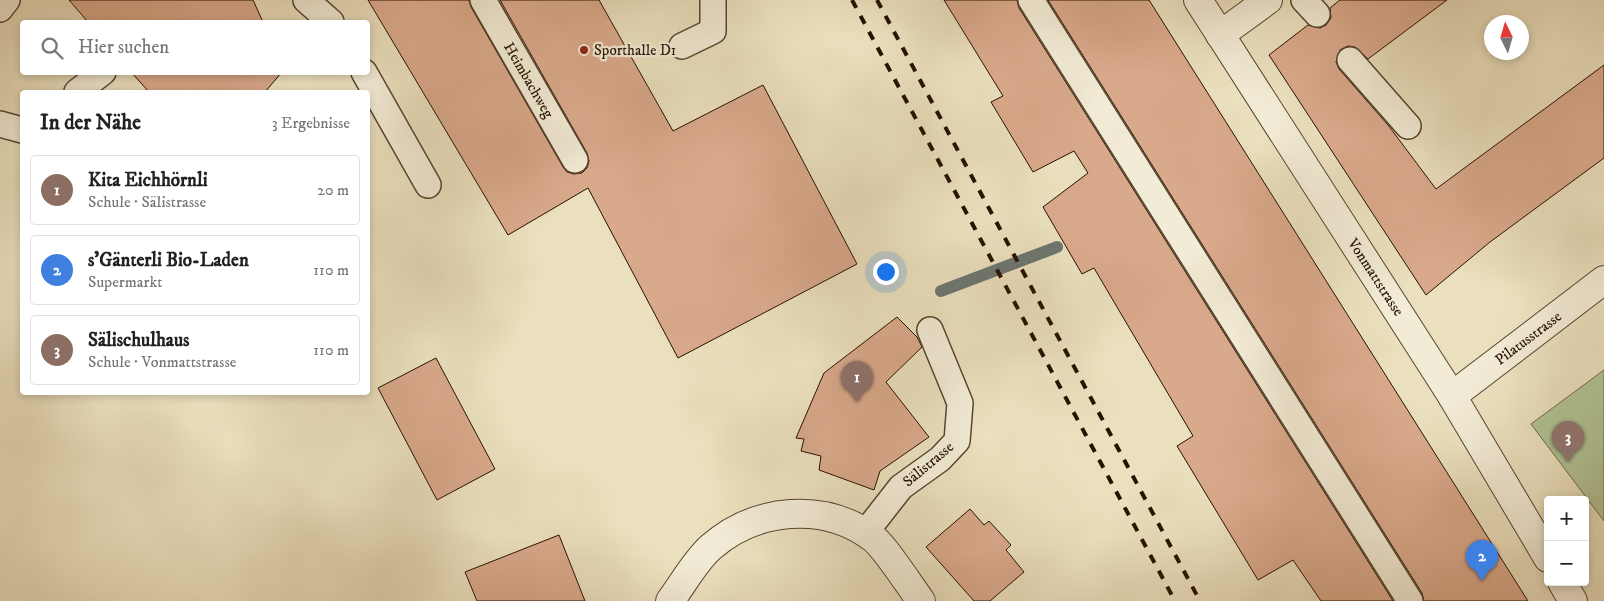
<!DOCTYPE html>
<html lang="de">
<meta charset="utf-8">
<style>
body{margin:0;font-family:"IM FELL DW Pica",serif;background:#f2f2f2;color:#222}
.controls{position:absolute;right:15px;bottom:15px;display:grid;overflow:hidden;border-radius:5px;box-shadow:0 2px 8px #0003}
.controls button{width:45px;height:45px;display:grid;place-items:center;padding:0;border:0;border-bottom:1px solid #e0e0e0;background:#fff;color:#222;font:25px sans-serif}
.compass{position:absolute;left:1484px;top:15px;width:45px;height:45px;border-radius:50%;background:#fff;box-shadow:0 2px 8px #0003;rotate:355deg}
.you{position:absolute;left:885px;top:271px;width:18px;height:18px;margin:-12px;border:4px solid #fff;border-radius:50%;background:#1a73e8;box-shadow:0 0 0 8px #1a73e833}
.badge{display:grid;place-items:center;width:32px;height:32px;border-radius:50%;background:#ea580c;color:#fff;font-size:16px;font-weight:700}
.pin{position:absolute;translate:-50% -41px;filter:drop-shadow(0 1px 2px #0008)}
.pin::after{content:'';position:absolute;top:26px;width:18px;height:15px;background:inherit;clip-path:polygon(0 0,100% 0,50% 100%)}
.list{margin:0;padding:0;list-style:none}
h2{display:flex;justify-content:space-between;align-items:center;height:65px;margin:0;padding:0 20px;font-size:21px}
h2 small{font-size:16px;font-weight:400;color:#767676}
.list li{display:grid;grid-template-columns:32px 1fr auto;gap:15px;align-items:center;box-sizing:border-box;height:70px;margin:0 10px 10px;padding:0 10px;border:1px solid #e0e0e0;border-radius:5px}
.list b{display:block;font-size:19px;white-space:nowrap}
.list p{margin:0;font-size:16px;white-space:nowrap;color:#767676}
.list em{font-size:16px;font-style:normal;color:#767676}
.icon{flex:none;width:28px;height:28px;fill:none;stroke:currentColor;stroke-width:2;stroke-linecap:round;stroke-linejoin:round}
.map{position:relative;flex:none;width:1604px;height:601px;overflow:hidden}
.search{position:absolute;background:#fff;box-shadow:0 2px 8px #0003;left:20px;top:20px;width:350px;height:55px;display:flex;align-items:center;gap:12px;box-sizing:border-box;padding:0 18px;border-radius:5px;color:#767676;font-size:19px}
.panel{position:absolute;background:#fff;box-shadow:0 2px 8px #0003;left:20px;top:90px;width:350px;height:305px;border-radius:5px}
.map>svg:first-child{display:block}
.green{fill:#b2c395;stroke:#6c6a4a}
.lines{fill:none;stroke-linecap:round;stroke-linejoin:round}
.stream{stroke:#6d7671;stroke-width:12}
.building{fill:#d9a98b;stroke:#261100}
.service-casing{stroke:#574530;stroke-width:28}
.minor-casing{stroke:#574530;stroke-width:30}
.service{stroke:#f2ebd5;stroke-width:25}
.minor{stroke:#f2ebd5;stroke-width:28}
.rail{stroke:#261100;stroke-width:4;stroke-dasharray:9 9;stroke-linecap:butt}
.poi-dot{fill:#8f2418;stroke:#f2ebd5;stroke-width:2}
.labels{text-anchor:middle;stroke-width:4.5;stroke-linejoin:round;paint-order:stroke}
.poi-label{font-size:15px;fill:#261100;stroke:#f2ebd5;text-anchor:start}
.street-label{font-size:15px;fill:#261100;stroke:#f2ebd5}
</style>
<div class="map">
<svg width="1604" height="601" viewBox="0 0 1604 601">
<rect width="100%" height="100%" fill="#ebe0be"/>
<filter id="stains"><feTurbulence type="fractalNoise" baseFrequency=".004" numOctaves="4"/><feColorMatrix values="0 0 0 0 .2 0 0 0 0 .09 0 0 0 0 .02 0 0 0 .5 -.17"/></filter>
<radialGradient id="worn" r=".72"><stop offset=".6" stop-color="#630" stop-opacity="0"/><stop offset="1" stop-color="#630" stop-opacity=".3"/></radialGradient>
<path class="green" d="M 1604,370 L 1604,521 L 1531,424 Z"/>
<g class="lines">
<path class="stream" d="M 941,291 L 1057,247"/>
</g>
<g class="building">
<path d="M 69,0 L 253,0 L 263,22 L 88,22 Z"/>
<path d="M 368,0 L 469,0 L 471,7 L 563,167 L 567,172 L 574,174 L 582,173 L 587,168 L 589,161 L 587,153 L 500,0 L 599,0 L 673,131 L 763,85 L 857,264 L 678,358 L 588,188 L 508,235 Z"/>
<path d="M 944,0 L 1017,0 L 1019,8 L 1393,601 L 1321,601 L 1293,560 L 1258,580 L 1177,446 L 1193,436 L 1094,268 L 1082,274 L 1043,207 L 1088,173 L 1074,151 L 1033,172 L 991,102 L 1003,96 Z"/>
<path d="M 1048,0 L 1149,0 L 1528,601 L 1424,601 L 1422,593 Z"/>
<path d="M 1340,0 L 1447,0 L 1368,59 L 1355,47 L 1348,46 L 1340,50 L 1336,62 L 1339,69 L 1388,125 L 1436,189 L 1604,65 L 1604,158 L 1490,242 L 1426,295 L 1269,55 L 1308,25 L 1320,28 L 1326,25 L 1331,18 L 1330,8 Z"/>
<path d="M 131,72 L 282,72 L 265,92 L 149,92 Z"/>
<path d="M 897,317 L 917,337 L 922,347 L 886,382 L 929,437 L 880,471 L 874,490 L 819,470 L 821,456 L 801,451 L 804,439 L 796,438 L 824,373 Z"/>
<path d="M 436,358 L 495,469 L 437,500 L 378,388 Z"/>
<path d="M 970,509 L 984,525 L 989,521 L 1011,545 L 1006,550 L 1024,572 L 990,601 L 974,601 L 926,547 Z"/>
<path d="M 559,535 L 585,601 L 477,601 L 465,572 Z"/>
</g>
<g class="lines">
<g class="service-casing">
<g id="service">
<path d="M 306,0 L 331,22"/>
<path d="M 483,0 L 575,160"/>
<path d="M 1031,0 L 1410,601"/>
<path d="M 1304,0 L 1317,14"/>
<path d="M 0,9 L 7,0"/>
<path d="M 682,46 L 713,31 L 713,0"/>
<path d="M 1350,60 L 1408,126"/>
<path d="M 364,72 L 428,185"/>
<path d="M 77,92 L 103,72"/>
<path d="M 0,124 L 22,130"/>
<path d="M 865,533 L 901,487 L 940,459 L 957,441 L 960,403 L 930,330"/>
</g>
</g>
<g class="minor-casing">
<g id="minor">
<path d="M 1198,0 L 1452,396 L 1548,558"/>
<path d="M 1220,35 L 1268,0"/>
<path d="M 1452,396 L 1604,280"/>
<path d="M 1562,582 L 1573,601"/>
<path d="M 670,601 C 683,584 695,561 711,547 C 756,508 824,501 873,538 C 885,547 910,586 921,601"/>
</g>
</g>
<use href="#service" class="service"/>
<use href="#minor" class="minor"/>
<g class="rail">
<path d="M 852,0 L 1175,601"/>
<path d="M 877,0 L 1200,601"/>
</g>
</g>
<circle class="poi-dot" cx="584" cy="50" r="5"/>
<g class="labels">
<g class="poi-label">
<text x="594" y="55">Sporthalle D1</text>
</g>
<g class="street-label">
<text transform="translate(529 80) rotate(60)" y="5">Heimbachweg</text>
<text transform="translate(1376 277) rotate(57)" y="5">Vonmattstrasse</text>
<text transform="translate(1528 338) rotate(-37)" y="5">Pilatusstrasse</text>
<text transform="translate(928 464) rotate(-40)" y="5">Sälistrasse</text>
</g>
</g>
<rect width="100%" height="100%" filter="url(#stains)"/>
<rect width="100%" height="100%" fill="url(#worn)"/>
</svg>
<div class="controls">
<button>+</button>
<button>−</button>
</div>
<svg class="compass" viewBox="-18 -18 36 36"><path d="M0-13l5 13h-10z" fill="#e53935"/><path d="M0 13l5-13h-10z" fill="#767676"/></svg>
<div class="you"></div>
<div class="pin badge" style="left:857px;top:402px;background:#8d6e63">1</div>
<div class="pin badge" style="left:1482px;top:581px;background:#3f7fe0">2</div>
<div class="pin badge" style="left:1568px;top:462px;background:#8d6e63">3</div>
<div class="search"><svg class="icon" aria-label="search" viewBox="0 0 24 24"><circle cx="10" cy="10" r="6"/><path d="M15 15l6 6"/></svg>Hier suchen</div>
<section class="panel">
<h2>In der Nähe<small>3 Ergebnisse</small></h2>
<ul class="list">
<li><span class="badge" style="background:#8d6e63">1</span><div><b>Kita Eichhörnli</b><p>Schule · Sälistrasse</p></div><em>20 m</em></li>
<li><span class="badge" style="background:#3f7fe0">2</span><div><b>s'Gänterli Bio-Laden</b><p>Supermarkt</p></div><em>110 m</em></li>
<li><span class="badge" style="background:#8d6e63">3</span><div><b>Sälischulhaus</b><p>Schule · Vonmattstrasse</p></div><em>110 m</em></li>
</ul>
</section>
</div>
